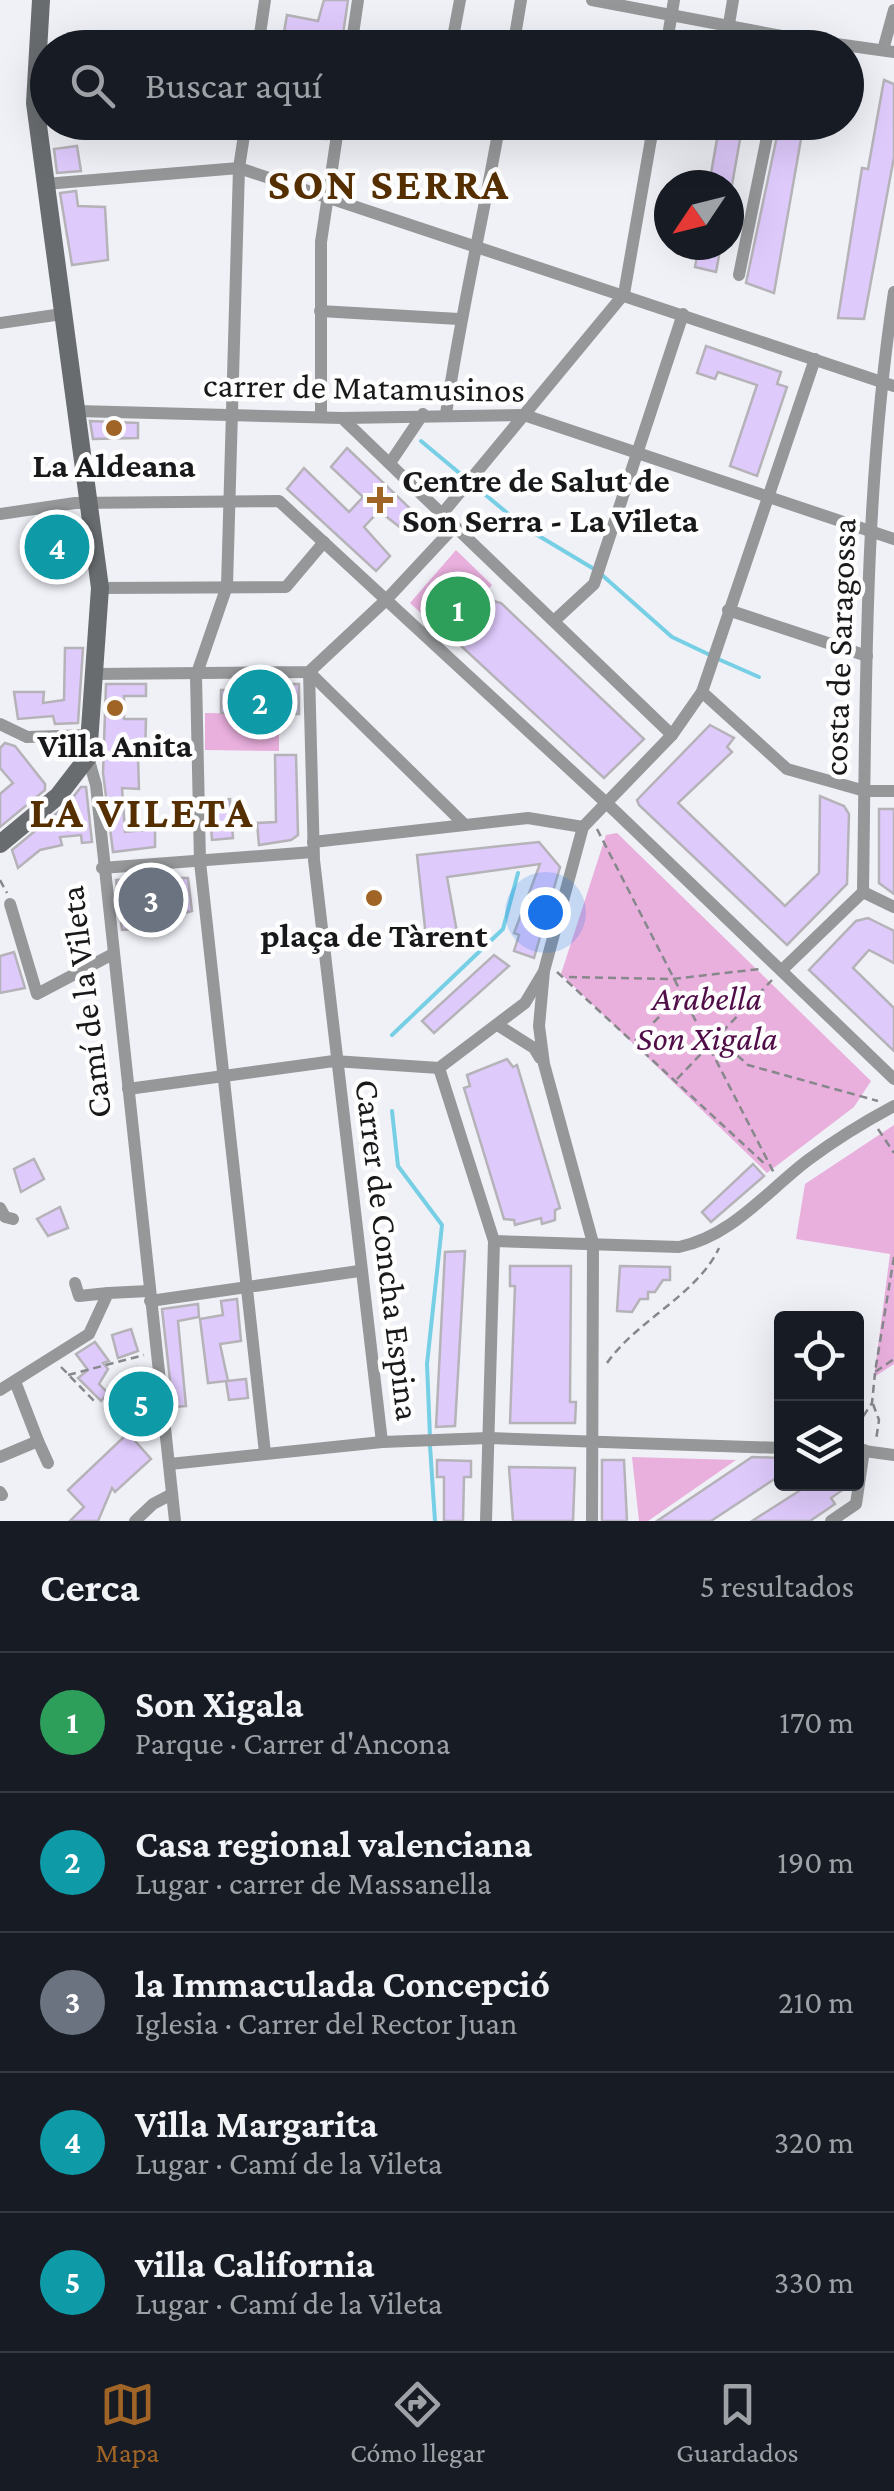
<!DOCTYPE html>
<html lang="es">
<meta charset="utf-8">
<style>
body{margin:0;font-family:"Crimson Pro",serif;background:#242831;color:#f1f3f6}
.controls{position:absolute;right:30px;bottom:30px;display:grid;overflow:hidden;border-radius:10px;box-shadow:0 10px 40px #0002}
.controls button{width:90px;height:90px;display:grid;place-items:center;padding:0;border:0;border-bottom:2px solid #363941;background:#171b24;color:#f1f3f6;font:50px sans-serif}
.compass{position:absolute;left:654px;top:170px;width:90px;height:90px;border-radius:50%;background:#171b24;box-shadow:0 10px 40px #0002;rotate:235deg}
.you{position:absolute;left:545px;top:912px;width:35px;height:35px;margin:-25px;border:8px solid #fff;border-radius:50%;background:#1a73e8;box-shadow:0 0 0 15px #1a73e833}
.badge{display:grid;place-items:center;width:65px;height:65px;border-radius:50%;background:#a06526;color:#fff;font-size:32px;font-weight:700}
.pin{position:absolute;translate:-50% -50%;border:5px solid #fff;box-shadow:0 2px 10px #0006}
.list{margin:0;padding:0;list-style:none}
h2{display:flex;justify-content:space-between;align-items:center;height:130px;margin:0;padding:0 40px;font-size:42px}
h2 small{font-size:32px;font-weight:400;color:#9ea1a6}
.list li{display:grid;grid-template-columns:65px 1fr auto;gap:30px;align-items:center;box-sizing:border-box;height:140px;padding:0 40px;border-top:2px solid #363941}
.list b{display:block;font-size:38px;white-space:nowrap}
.list p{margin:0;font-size:32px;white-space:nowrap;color:#9ea1a6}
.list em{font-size:32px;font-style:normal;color:#9ea1a6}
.icon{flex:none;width:55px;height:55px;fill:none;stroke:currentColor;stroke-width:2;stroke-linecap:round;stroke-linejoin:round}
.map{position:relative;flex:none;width:894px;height:1521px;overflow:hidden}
.search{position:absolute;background:#171b24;box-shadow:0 10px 40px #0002;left:30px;right:30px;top:30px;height:110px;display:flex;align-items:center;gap:25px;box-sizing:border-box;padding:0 35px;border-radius:55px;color:#9ea1a6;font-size:38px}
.sheet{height:830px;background:#171b24}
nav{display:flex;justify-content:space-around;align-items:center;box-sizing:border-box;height:140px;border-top:2px solid #363941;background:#171b24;font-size:28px;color:#9ea1a6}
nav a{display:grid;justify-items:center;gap:5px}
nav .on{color:#a06526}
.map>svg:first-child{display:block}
.green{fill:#e9afdd}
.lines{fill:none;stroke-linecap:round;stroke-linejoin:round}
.stream{stroke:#76cfe4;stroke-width:4}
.building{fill:#dfcafc;stroke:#b5b2b8;stroke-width:2.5}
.path{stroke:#86888c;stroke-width:2.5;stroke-dasharray:8 5;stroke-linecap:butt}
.street{stroke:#959799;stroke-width:12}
.secondary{stroke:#696c6f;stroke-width:18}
.poi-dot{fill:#a06526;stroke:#fefefe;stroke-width:4}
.labels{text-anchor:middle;stroke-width:9;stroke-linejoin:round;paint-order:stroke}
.street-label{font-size:35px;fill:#18191b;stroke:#fefefe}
.poi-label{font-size:35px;font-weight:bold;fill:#18191b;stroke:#fefefe}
.park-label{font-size:35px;font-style:italic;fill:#500d48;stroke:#fefefe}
.district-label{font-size:45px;font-weight:bold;letter-spacing:2.5px;fill:#562f00;stroke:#fefefe}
</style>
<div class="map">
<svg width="894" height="1521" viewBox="0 0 894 1521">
<rect width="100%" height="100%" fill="#eff1f7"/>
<g class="green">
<path d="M 456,550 L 492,585 L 446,636 L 410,603 Z"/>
<path d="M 205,713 L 279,714 L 279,751 L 205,750 Z"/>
<path d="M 617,833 L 871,1081 L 854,1107 L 767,1173 L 561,974 L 606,835 Z"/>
<path d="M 894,1125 L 894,1364 L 874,1377 L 890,1254 L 796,1239 L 805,1184 Z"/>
<path d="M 632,1457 L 736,1460 L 648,1521 L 639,1521 Z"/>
</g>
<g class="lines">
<g class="stream">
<path d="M 421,441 L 524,527 L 594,569"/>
<path d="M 602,575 L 672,637 L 710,655"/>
<path d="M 718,659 L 759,677"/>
<path d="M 392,1035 L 503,929 L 518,873"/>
<path d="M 392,1111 L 398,1166 L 442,1225 L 427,1364 L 430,1437"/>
<path d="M 430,1446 L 435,1521"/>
</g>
</g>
<g class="building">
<path d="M 324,0 L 348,0 L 341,48 L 287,48 L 289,39 L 283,38 L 287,15 L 318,21 Z"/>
<path d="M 884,80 L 894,84 L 894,157 L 864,319 L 838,318 L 862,168 L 868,169 Z"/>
<path d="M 262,122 L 329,122 L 326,139 L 262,128 Z"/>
<path d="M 720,122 L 743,122 L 732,185 L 709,185 Z"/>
<path d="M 780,122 L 804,122 L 774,293 L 746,283 Z"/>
<path d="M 77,146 L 81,171 L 57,173 L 54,149 Z"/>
<path d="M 76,191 L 78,206 L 105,207 L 108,260 L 72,265 L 60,193 Z"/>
<path d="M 699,245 L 721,245 L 716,272 L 695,267 Z"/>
<path d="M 706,346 L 781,372 L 777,384 L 787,387 L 757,476 L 730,466 L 757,385 L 718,372 L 715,379 L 697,373 Z"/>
<path d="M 90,421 L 138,423 L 138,438 L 93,439 Z"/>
<path d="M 347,448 L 423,521 L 410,535 L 379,511 L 364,527 L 390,556 L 376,571 L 287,489 L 304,468 L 349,512 L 363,497 L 331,467 Z"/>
<path d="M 67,526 L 72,536 L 66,542 L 68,555 L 49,556 L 41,530 Z"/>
<path d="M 487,599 L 501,603 L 644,739 L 604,778 L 460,645 L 461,629 Z"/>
<path d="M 65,648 L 83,648 L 78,723 L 55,724 L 53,716 L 18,719 L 14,692 L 44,692 L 43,703 L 64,700 Z"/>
<path d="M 106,684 L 146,684 L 146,696 L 124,696 L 124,719 L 146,719 L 145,758 L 138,758 L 139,789 L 122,788 L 125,832 L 155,829 L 155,847 L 113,852 L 103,773 Z"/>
<path d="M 279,684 L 299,684 L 299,714 L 221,713 L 221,690 L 279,690 Z"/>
<path d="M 710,725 L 734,738 L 727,747 L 732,752 L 678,803 L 785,906 L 819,873 L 820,796 L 844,806 L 849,814 L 847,884 L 787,945 L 639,805 L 637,800 Z"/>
<path d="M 5,743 L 15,746 L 45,784 L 45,790 L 0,827 L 0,794 L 13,783 L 0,768 L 0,748 Z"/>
<path d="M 275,755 L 296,755 L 298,835 L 291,840 L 259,845 L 257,823 L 276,822 Z"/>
<path d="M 81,787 L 86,787 L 92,842 L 82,843 L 81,835 L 60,837 L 62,845 L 40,850 L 18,868 L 12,850 L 63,808 L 75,807 L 74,796 Z"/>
<path d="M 230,799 L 233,838 L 212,840 L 209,801 Z"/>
<path d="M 879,809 L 894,809 L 894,894 L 879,883 Z"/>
<path d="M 539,842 L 560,867 L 534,958 L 514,951 L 519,935 L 514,933 L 540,864 L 447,877 L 457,932 L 426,937 L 417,855 Z"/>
<path d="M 171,874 L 174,878 L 188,878 L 192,911 L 161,919 L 161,927 L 122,930 L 116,880 Z"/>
<path d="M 868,918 L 894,931 L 894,963 L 869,950 L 853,968 L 894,1008 L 894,1051 L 809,970 L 856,921 Z"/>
<path d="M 14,952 L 25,988 L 0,993 L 0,956 Z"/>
<path d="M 494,955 L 509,966 L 434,1033 L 422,1021 Z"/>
<path d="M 507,1059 L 513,1067 L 517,1065 L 560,1208 L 555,1210 L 555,1220 L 542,1224 L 541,1218 L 515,1225 L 514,1220 L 504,1219 L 464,1088 L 470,1086 L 467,1075 Z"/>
<path d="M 34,1159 L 44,1179 L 21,1192 L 14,1169 Z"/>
<path d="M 753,1164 L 764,1176 L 711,1222 L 702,1212 Z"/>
<path d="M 60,1207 L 68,1228 L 48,1236 L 37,1219 Z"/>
<path d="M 465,1251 L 455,1426 L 436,1427 L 445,1252 Z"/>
<path d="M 510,1266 L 571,1266 L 570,1402 L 576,1402 L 575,1423 L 510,1423 L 515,1286 L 510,1286 Z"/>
<path d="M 620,1266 L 670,1267 L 670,1280 L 663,1280 L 655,1292 L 648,1292 L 648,1299 L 640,1299 L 632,1312 L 617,1311 Z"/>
<path d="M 237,1299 L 241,1341 L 220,1344 L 228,1381 L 246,1379 L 248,1398 L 229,1400 L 226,1381 L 208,1383 L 200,1319 L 223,1315 L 221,1301 Z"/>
<path d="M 198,1304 L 199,1317 L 178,1321 L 186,1406 L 173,1407 L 162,1309 Z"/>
<path d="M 131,1329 L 138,1351 L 118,1358 L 112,1335 Z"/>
<path d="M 95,1342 L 109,1361 L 103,1363 L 108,1369 L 99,1384 L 108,1393 L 101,1401 L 78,1378 L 88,1370 L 76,1354 Z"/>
<path d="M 150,1381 L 152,1403 L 136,1418 L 127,1386 Z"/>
<path d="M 128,1433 L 151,1459 L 115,1492 L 112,1488 L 98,1521 L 70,1521 L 84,1507 L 68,1490 Z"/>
<path d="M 752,1457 L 782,1458 L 782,1474 L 711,1521 L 657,1521 Z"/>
<path d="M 437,1460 L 471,1461 L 471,1477 L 464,1477 L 463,1521 L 444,1521 L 444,1477 L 437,1477 Z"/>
<path d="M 602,1460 L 624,1460 L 627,1521 L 602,1521 Z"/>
<path d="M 509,1467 L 575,1468 L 573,1521 L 513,1521 Z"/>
<path d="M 810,1484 L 836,1484 L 841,1491 L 831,1498 L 835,1504 L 810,1521 L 752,1521 Z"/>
</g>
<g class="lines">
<g class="path">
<path d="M 597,829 L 774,1173"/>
<path d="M 0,880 L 7,893"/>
<path d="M 557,972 L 767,1166"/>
<path d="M 569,977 L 672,979 L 760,969"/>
<path d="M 718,1038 L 748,1065 L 878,1101"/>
<path d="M 635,1041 L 679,997"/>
<path d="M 677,1079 L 772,980"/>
<path d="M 878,1129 L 894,1153"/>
<path d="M 894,1257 L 875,1372 L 894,1359"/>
<path d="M 607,1363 C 637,1320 697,1295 719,1248"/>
<path d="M 61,1367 L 96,1403"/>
<path d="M 68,1375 L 144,1355"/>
<path d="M 873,1404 L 879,1420 L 876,1440"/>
<path d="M 856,1427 L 872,1403 L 875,1373"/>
</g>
<g class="street">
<path d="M 592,0 L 787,37 L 894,52"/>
<path d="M 729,24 L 733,0"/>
<path d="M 258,48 L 265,0"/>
<path d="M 351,48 L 358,0"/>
<path d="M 451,48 L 460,0"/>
<path d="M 513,48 L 521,0"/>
<path d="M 666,48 L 674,0"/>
<path d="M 883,50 L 894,10"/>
<path d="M 246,122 L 239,168 L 227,586 L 196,676 L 200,862 L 265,1453"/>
<path d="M 45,184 L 239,168 L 894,386"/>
<path d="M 739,275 L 770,122"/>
<path d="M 320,311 L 459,319"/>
<path d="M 0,323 L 62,314"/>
<path d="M 77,411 L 342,418 L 524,415 L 894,539"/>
<path d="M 446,414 C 460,316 483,220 500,122"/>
<path d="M 321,416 L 321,242 L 339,122"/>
<path d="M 342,418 L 672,735"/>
<path d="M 390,463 L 423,414"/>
<path d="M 0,514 L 75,503 L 279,501 L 616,812 L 894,1079"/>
<path d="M 442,514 L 624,294 L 654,122"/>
<path d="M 100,588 L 286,587 L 324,542"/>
<path d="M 728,610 L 867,656"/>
<path d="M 554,621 L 594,584 L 683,314"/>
<path d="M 309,672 L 314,860 L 382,1442"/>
<path d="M 309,672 L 464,824"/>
<path d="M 96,674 L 309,672 L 386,600 L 455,526"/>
<path d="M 702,692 L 787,769 L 865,791 L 894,791"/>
<path d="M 0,724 L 27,737 L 92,735"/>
<path d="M 88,757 L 96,785 L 175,1521"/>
<path d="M 313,842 L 528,818 L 583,827"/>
<path d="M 102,868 L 313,852"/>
<path d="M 863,892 L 894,907"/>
<path d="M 10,904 L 37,994 L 111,955"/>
<path d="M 782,970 L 863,892 C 866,692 864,490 894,292"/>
<path d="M 499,1026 L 534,1048 L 540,1058"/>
<path d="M 439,1068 L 494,1241 L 486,1521"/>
<path d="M 439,1068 L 525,1003 L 543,973"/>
<path d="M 128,1089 L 334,1061 L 439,1068"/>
<path d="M 0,1208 L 5,1217 L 13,1219"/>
<path d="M 494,1241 L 679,1247 C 732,1236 766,1192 808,1160 C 835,1140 864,1122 894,1106"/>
<path d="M 75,1283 L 79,1296 L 108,1293"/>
<path d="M 150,1301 L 359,1271"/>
<path d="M 0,1390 L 89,1334 L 108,1293 L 149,1291"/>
<path d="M 38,1441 L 48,1463"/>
<path d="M 857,1450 L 894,1455"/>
<path d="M 0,1457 L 38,1441 L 16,1384"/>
<path d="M 170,1464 L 382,1442 L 489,1438 L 782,1448"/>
<path d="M 0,1492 L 2,1495"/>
<path d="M 135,1521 L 153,1504 L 172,1494"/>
<path d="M 592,1521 L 593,1243 L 544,1064 L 539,1026 L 544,971 L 583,827 L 672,735 L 702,692 L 815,359"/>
<path d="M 831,1521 L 856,1504 L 864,1450"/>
</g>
<path class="secondary" d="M 0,844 L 58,796 L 88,757 L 100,588 L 35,103 L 41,0"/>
</g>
<g class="poi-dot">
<circle cx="114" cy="428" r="10"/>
<path d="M375 485h10v10h10v10h-10v10h-10v-10h-10v-10h10z"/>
<circle cx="115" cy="708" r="10"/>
<circle cx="374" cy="898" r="10"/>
</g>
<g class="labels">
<g class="street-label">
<text transform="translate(364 387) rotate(1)" y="12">carrer de Matamusinos</text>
<text transform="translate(839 647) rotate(-88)" y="12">costa de Saragossa</text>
<text transform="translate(85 1002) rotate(-97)" y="12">Camí de la Vileta</text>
<text transform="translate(388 1250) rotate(83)" y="12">Carrer de Concha Espina</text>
</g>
<g class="poi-label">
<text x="114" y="477">La Aldeana</text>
<text x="402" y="492" text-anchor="start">Centre de Salut de<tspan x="402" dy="40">Son Serra - La Vileta</tspan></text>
<text x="115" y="757">Villa Anita</text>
<text x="374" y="947">plaça de Tàrent</text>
</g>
<g class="park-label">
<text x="707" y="1010">Arabella<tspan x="707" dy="40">Son Xigala</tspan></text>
</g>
<g class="district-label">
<text x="389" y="199">SON SERRA</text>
<text x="142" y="827">LA VILETA</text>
</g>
</g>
</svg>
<div class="controls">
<button><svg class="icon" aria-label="locate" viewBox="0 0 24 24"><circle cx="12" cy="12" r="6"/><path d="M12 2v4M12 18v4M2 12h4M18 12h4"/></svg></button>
<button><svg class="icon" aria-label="layers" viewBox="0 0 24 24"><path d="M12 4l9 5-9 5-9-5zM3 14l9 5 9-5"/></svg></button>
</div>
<svg class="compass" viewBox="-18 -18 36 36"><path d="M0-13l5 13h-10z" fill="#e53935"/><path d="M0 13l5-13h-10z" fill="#9ea1a6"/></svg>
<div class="you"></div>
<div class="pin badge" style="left:458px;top:609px;background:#2e9e5b">1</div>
<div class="pin badge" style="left:260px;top:702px;background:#0f9aa8">2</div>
<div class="pin badge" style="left:151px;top:900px;background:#6b7280">3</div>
<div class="pin badge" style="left:57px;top:547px;background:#0f9aa8">4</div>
<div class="pin badge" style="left:141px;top:1404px;background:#0f9aa8">5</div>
<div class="search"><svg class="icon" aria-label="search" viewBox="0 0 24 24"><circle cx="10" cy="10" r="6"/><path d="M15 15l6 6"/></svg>Buscar aquí</div>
</div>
<section class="sheet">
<h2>Cerca<small>5 resultados</small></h2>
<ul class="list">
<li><span class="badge" style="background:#2e9e5b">1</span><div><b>Son Xigala</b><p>Parque · Carrer d'Ancona</p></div><em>170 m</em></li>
<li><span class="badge" style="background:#0f9aa8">2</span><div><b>Casa regional valenciana</b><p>Lugar · carrer de Massanella</p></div><em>190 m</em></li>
<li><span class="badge" style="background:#6b7280">3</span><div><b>la Immaculada Concepció</b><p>Iglesia · Carrer del Rector Juan</p></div><em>210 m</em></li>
<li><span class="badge" style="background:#0f9aa8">4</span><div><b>Villa Margarita</b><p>Lugar · Camí de la Vileta</p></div><em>320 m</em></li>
<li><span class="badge" style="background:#0f9aa8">5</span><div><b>villa California</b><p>Lugar · Camí de la Vileta</p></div><em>330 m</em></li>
</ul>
</section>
<nav>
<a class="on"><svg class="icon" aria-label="map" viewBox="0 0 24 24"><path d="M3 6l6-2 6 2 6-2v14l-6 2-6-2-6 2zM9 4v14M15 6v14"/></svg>Mapa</a>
<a><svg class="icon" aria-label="directions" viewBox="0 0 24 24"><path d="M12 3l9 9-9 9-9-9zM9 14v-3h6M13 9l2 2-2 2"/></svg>Cómo llegar</a>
<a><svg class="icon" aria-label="saved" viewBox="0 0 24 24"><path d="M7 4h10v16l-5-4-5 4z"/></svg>Guardados</a>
</nav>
